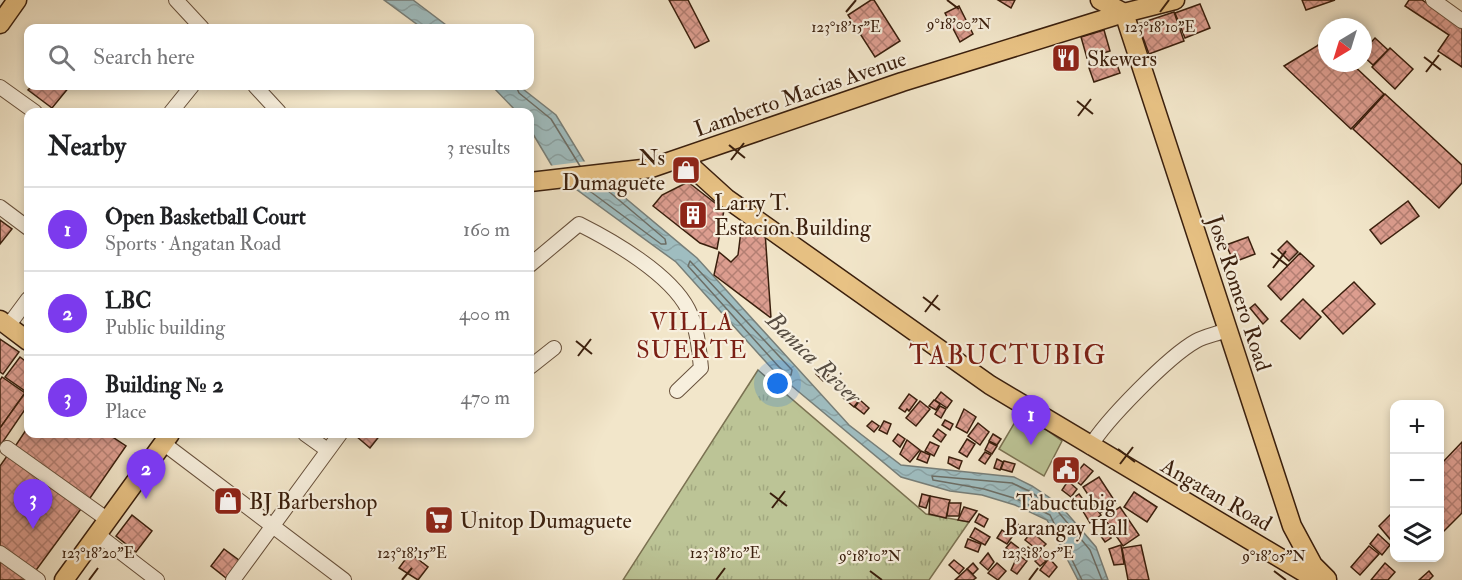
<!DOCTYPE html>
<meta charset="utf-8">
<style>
body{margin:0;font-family:"IM FELL Double Pica",serif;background:#f2f2f2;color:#202124}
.controls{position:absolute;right:18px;bottom:18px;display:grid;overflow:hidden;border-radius:12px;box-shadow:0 3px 9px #0003}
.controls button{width:54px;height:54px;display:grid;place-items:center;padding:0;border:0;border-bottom:2px solid #e0e0e0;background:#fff;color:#202124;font:30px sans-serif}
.compass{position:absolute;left:1318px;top:18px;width:54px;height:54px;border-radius:50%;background:#fff;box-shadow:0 3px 9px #0003;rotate:218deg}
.you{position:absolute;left:778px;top:384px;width:21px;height:21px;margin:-15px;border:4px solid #fff;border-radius:50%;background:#1a73e8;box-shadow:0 0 0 9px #1a73e833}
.badge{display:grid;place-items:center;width:39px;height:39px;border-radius:50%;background:#7c3aed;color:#fff;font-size:20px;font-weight:700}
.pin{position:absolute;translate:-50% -50px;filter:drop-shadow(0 2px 3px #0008)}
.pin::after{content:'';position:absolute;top:32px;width:21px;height:18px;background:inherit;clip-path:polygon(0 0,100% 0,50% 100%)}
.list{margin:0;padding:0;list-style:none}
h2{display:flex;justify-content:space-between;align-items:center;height:78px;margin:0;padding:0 24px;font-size:26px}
h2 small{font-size:20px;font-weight:400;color:#757577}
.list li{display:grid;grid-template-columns:39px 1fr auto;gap:18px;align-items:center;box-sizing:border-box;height:84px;padding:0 24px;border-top:2px solid #e0e0e0}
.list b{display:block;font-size:22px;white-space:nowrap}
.list p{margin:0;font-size:20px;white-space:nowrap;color:#757577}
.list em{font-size:20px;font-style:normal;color:#757577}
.icon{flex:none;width:33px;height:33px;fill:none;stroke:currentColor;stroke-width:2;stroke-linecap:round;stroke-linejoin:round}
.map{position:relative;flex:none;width:1462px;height:580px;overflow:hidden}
.search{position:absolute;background:#fff;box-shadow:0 3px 9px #0003;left:24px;top:24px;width:510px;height:66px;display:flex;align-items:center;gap:15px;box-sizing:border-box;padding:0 21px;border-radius:12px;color:#757577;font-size:22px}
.panel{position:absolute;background:#fff;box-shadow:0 3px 9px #0003;left:24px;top:108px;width:510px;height:330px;border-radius:12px}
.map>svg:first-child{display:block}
.grass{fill:url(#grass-tufts);stroke:#7b7252;stroke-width:1.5}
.park{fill:#bcc496;stroke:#7b7252;stroke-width:1.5}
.water{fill:url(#water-waves);stroke:#777e78;stroke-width:1.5}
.pier{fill:#f2e6ca}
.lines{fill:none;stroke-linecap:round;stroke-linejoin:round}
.shore{stroke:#6c6e66;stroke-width:1.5}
.building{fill:url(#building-cross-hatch);stroke:#3a1f0d;stroke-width:1.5}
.minor-casing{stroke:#68513c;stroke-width:16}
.major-casing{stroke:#3a1f0d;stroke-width:21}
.minor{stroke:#f7efdd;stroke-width:14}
.major{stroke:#e9c385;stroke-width:18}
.ticks{fill:none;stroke:#3a1f0d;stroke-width:2}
.labels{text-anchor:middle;stroke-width:4.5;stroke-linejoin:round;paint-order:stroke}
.poi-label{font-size:22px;fill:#3a1f0d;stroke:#f7efdd;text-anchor:start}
.street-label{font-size:22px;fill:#3a1f0d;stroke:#f7efdd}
.neighbourhood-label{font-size:24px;letter-spacing:1.5px;fill:#7a1f14;stroke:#f7efdd}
.water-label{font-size:24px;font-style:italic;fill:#584e43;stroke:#f7efdd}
.quarter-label{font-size:26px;letter-spacing:1.5px;fill:#7a1f14;stroke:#f7efdd}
.ticks-label{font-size:15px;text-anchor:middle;fill:#3a1f0d;stroke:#f7efdd;stroke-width:4.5;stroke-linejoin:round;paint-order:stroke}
</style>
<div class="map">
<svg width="1462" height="580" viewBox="0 0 1462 580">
<defs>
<pattern id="grass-tufts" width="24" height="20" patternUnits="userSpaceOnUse" patternTransform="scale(1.5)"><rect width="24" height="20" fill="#bcc496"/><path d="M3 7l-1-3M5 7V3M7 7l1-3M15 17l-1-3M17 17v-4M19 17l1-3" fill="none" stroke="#a2a880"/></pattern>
<pattern id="water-waves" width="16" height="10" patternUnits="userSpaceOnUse" patternTransform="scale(1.5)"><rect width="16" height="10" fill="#9fbdc0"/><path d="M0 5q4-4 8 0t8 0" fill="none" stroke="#8aa2a4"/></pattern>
<pattern id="building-cross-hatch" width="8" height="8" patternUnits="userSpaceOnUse" patternTransform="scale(1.5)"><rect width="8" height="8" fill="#dc9d8f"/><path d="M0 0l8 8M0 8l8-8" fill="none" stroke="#b37f73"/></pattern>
</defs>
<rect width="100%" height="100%" fill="#f2e6ca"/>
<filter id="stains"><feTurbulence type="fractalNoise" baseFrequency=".00333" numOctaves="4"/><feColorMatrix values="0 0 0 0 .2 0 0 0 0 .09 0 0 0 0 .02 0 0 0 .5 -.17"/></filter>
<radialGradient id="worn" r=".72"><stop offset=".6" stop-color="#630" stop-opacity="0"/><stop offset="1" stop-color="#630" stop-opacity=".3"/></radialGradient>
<path class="grass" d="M 758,370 L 926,514 L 969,522 L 929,580 L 623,580 Z"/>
<path class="park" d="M 1021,412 L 1062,441 L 1044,476 L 999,449 Z"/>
<g class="water">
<path d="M 384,0 L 413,0 L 450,28 L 422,28 Z"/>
<path d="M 492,86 L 519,86 L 556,115 L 587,166 L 697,258 L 849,425 L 901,465 L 1014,477 L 1032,486 L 1059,504 L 1096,547 L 1108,580 L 1078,580 L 1047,520 L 1015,505 L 982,495 L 950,491 L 901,477 L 775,372 L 676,262 L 558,176 L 530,129 L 530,112 L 517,112 Z"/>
</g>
<path class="pier" d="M 588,161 L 615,185 L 572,190 L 556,178 L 548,166 Z"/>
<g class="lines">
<g class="shore">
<path d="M 516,86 L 519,93 L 551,119 L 580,166"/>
<path d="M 583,186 L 661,244 L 666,244 L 665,239 L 600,184"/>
<path d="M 690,261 L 792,370 L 791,375 L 788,375 L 779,367 L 688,266 Z"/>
<path d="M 1082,580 L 1050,515 L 1017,499 L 984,489 L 933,480 L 932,476 L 1012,483 L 1029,491 L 1055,508 L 1090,550 L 1102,580"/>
</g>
</g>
<g class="building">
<path d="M 669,0 L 688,0 L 709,41 L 695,48 Z"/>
<path d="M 871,0 L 874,0 L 900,41 L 875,57 L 848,15 Z"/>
<path d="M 998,0 L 1015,0 L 1011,8 Z"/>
<path d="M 1302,0 L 1335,0 L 1306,10 Z"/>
<path d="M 1409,0 L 1422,0 L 1462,27 L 1462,67 L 1438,51 L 1449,35 L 1405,6 Z"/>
<path d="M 1200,4 L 1210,28 L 1185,38 L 1175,13 Z"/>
<path d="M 959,6 L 973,34 L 960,42 L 945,13 Z"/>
<path d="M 1174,12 L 1184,41 L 1149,54 L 1138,24 Z"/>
<path d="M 1104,30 L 1110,51 L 1087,58 L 1081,37 Z"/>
<path d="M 1325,38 L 1327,40 L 1327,63 L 1351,63 L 1384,94 L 1351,129 L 1284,66 L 1317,46 Z"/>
<path d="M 1375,38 L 1388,50 L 1373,65 L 1363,56 L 1363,51 Z"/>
<path d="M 1390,48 L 1413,69 L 1395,89 L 1372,67 Z"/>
<path d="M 1115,59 L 1120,73 L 1094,82 L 1089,68 Z"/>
<path d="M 32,86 L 70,86 L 52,108 L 28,90 Z"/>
<path d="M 1385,94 L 1462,165 L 1462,183 L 1439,208 L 1353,129 Z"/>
<path d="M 688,182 L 724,210 L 717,249 L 700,243 L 653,206 L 662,195 Z"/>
<path d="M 1408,201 L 1419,216 L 1381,244 L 1370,230 Z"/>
<path d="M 743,215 L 765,232 L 771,318 L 714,275 L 719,252 L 731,262 L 738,255 Z"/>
<path d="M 0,220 L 12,229 L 0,244 Z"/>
<path d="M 1248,237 L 1255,254 L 1234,262 L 1226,245 Z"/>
<path d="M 1287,241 L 1298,252 L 1289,261 L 1278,250 Z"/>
<path d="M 1300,253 L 1314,266 L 1281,300 L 1268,286 Z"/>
<path d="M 1354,282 L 1375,304 L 1343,334 L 1322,311 Z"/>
<path d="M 1303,299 L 1321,317 L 1300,339 L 1281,321 Z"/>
<path d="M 1255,304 L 1268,319 L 1263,324 L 1250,308 Z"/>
<path d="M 0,339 L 19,352 L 3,374 L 0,372 Z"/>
<path d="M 20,357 L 28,363 L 28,393 L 5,377 Z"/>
<path d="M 821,368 L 829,374 L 823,381 L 816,374 Z"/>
<path d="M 2,377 L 25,393 L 0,428 L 0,380 Z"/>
<path d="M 832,377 L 846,388 L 843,391 L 830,381 Z"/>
<path d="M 848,390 L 860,399 L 854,407 L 842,397 Z"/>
<path d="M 941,392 L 952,401 L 947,408 L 935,400 Z"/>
<path d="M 25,393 L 28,396 L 28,405 L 0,446 L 0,428 Z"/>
<path d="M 909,394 L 917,400 L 909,411 L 907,409 L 905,412 L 899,408 Z"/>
<path d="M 860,400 L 869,408 L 864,414 L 855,407 Z"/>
<path d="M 934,400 L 940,404 L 936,410 L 929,406 Z"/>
<path d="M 920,401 L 930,409 L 916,426 L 906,418 Z"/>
<path d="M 940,406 L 946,409 L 941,418 L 935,414 Z"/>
<path d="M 964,409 L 976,417 L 967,433 L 956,427 Z"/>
<path d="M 945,420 L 953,424 L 950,430 L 942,425 Z"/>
<path d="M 872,421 L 879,426 L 874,432 L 867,426 Z"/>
<path d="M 884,421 L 891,424 L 887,434 L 879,430 Z"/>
<path d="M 978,423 L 989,432 L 980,445 L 968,436 Z"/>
<path d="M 28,427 L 28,434 L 108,434 L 126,446 L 88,501 L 14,448 Z"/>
<path d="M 938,429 L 946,435 L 941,442 L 933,436 Z"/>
<path d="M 358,434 L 381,434 L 370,448 L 356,436 Z"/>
<path d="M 898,434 L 905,439 L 900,447 L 893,441 Z"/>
<path d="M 993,434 L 1001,439 L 997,445 L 989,441 Z"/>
<path d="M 967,439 L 975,444 L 967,457 L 959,452 Z"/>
<path d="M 907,440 L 920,450 L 910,462 L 900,454 Z"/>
<path d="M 930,442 L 939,446 L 934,456 L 925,451 Z"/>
<path d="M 989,442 L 997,446 L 992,454 L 985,450 Z"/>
<path d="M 1462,442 L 1462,513 L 1440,535 L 1440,465 Z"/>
<path d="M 921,451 L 930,455 L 927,463 L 917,459 Z"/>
<path d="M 985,452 L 991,455 L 985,464 L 979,460 Z"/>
<path d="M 7,456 L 81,509 L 34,573 L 0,549 L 0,466 Z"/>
<path d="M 949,457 L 962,461 L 959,469 L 948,463 Z"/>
<path d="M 997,459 L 1003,462 L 1000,470 L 994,468 Z"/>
<path d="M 1065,460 L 1076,467 L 1068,480 L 1056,472 Z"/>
<path d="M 1004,461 L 1015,464 L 1012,472 L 1001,469 Z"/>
<path d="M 1084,464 L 1093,471 L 1081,485 L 1072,478 Z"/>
<path d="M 1099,477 L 1116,503 L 1100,513 L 1083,487 Z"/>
<path d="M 1068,481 L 1077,489 L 1071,497 L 1062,490 Z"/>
<path d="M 1134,492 L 1157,507 L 1147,522 L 1124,507 Z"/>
<path d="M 922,494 L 930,496 L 926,508 L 919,506 Z"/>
<path d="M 1079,494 L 1085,502 L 1078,507 L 1072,499 Z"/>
<path d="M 930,496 L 950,500 L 946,518 L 929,514 Z"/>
<path d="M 1091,501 L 1101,515 L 1090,523 L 1081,508 Z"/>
<path d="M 949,503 L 961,503 L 959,516 L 947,516 Z"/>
<path d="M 964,507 L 977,511 L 969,522 L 958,520 Z"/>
<path d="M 1120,507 L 1139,535 L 1123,546 L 1104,518 Z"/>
<path d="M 1394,511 L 1394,544 L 1379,526 Z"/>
<path d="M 979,514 L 988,519 L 984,527 L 975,522 Z"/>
<path d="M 132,515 L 152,531 L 136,552 L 116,536 Z"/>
<path d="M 1014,522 L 1023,527 L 1020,534 L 1010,530 Z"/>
<path d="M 975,528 L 990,537 L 985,545 L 970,537 Z"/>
<path d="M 1002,530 L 1012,537 L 1007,544 L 997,538 Z"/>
<path d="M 1106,531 L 1111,538 L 1105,542 L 1100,535 Z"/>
<path d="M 1032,532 L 1046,544 L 1039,551 L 1025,540 Z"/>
<path d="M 1378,534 L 1390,545 L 1382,555 L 1370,544 Z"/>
<path d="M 968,539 L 981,544 L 978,552 L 965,547 Z"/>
<path d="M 1011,542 L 1020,549 L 1016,556 L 1006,548 Z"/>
<path d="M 1121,545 L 1124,564 L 1114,565 L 1109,549 Z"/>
<path d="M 1141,545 L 1149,580 L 1128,580 L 1122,548 Z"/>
<path d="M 1369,546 L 1379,554 L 1360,575 L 1351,567 Z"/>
<path d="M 1028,547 L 1034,553 L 1029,558 L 1023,553 Z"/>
<path d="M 224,549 L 240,561 L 226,578 L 211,566 Z"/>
<path d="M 410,553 L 428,567 L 418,580 L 399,568 Z"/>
<path d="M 988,553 L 994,562 L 988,570 L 980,563 Z"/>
<path d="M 1018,555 L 1027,561 L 1017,574 L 1011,570 Z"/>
<path d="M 1041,556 L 1046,561 L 1040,566 L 1035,561 Z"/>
<path d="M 1049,558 L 1057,567 L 1049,577 L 1040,570 Z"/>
<path d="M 0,559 L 30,580 L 0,580 Z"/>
<path d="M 954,560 L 964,568 L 959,574 L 949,565 Z"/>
<path d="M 973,563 L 978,569 L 973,574 L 967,569 Z"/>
<path d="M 997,563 L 1006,571 L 998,580 L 988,573 Z"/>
<path d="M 1385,563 L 1395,572 L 1388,580 L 1371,580 Z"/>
<path d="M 967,569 L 976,578 L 973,580 L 955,580 Z"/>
<path d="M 1429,571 L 1433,576 L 1429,580 L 1419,580 Z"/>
</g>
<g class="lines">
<g class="minor-casing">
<g id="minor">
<path d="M 176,0 L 202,28"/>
<path d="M 1433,0 L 1462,21"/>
<path d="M 255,86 L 279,112"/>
<path d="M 0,87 L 35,112"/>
<path d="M 171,112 L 192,86"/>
<path d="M 0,207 L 28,228"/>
<path d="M 530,265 L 579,224 C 613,241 670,274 688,309 C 697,326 699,348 701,368 L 677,391"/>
<path d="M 8,326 L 28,299"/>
<path d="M 530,367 L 554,348"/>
<path d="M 305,434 L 326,449"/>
<path d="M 163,443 L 344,580"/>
<path d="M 1090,447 C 1105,421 1169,356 1196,341 C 1205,336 1217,334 1227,330"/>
<path d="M 7,448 L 108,520"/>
<path d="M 97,534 L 157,580"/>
<path d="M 0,553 L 38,580"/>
<path d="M 233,580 L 340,434"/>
</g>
</g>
<g class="major-casing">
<g id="major">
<path d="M 1100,0 L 1124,13"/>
<path d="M 1124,13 L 1292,526 L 1313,565 L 1327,579"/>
<path d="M 0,24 L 17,0"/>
<path d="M 683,159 L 726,198 L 990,385 L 1317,580"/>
<path d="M 530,182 L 651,168 L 902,82 L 1124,13 L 1175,0"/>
<path d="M 0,320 L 28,341"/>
<path d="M 64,580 L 170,434"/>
</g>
</g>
<use href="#minor" class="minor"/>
<use href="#major" class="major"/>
</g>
<path class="ticks" d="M 947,0 L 959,9M 846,12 L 856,0M 1160,12 L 1169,0M 1424,57 L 1441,70M 1426,72 L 1439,55M 1077,101 L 1093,114M 1078,116 L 1091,99M 729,145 L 745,158M 731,160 L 744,143M 1271,253 L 1288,266M 1273,268 L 1286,251M 923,297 L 940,310M 925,312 L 938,295M 576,341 L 592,354M 578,356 L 591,339M 1118,449 L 1135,462M 1120,464 L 1133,447M 770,493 L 787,506M 772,508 L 785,491M 870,571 L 882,580M 1274,571 L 1286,580M 89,580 L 98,568M 402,580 L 412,568M 716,580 L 725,568M 1029,580 L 1038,568"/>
<defs>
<g id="restaurant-square" transform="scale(1.5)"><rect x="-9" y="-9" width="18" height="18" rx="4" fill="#8f2418" stroke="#f7efdd"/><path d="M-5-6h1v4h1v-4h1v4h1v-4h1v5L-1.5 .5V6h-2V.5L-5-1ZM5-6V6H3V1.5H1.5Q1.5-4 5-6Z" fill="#fff"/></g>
<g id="shop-square" transform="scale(1.5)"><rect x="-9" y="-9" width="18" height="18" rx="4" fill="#8f2418" stroke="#f7efdd"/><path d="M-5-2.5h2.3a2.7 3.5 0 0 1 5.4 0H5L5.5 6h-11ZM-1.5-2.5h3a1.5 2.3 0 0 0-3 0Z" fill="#fff"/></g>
<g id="building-square" transform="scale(1.5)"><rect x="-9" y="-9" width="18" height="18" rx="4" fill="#8f2418" stroke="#f7efdd"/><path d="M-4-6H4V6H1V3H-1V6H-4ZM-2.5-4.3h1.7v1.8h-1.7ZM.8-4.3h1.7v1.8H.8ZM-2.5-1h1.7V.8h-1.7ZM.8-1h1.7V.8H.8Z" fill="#fff"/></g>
<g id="civic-square" transform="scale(1.5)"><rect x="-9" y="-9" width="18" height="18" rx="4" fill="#8f2418" stroke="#f7efdd"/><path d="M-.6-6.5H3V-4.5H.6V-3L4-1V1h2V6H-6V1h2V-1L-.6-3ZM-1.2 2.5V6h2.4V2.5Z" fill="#fff"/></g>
<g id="supermarket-square" transform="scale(1.5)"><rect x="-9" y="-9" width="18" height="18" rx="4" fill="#8f2418" stroke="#f7efdd"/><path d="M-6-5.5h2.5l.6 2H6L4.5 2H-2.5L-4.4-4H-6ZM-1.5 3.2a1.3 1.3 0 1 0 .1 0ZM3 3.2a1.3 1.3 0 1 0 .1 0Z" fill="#fff"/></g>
</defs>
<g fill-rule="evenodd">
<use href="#restaurant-square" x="1066" y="58"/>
<use href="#shop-square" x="686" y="170"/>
<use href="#building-square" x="693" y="215"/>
<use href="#civic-square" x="1066" y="470"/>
<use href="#shop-square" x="228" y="501"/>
<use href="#supermarket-square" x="439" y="520"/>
</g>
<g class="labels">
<g class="poi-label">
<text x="1087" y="66">Skewers</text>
<text x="665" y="165" text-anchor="end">Ns<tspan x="665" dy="25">Dumaguete</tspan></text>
<text x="714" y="210">Larry T.<tspan x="714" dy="25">Estacion Building</tspan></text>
<text x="249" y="509">BJ Barbershop</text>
<text x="1066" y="510" text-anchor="middle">Tabuctubig<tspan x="1066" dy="25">Barangay Hall</tspan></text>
<text x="460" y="528">Unitop Dumaguete</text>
</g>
<g class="street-label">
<text transform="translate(800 93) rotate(-19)" y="8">Lamberto Macias Avenue</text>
<text transform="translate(1240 293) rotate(72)" y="8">Jose Romero Road</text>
<text transform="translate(1217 494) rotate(30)" y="8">Angatan Road</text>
</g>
<g class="neighbourhood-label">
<text x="692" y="330">VILLA<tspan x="692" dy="28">SUERTE</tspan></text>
</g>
<g class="water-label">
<text transform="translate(814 358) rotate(44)" y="8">Banica River</text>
</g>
<g class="quarter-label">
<text x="1008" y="364">TABUCTUBIG</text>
</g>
</g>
<g class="ticks-label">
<text x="959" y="29">9°18'00"N</text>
<text x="1160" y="32">123°18'10"E</text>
<text x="846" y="32">123°18'15"E</text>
<text x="98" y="558">123°18'20"E</text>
<text x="412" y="558">123°18'15"E</text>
<text x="725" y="558">123°18'10"E</text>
<text x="1038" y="558">123°18'05"E</text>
<text x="870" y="561">9°18'10"N</text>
<text x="1274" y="561">9°18'05"N</text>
</g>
<rect width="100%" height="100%" filter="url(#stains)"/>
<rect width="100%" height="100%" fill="url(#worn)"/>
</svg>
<div class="controls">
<button>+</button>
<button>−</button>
<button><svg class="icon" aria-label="layers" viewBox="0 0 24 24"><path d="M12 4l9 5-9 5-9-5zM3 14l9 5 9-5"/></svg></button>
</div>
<svg class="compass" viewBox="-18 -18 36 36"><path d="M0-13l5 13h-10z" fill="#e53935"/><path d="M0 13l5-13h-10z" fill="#757577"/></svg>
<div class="you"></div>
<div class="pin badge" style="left:1031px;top:445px">1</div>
<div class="pin badge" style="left:146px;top:499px">2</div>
<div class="pin badge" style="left:33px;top:529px">3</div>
<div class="search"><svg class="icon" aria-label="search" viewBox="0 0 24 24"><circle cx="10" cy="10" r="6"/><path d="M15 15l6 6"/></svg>Search here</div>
<section class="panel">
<h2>Nearby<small>3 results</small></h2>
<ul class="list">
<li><span class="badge">1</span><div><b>Open Basketball Court</b><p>Sports · Angatan Road</p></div><em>160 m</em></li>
<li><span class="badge">2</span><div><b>LBC</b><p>Public building</p></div><em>400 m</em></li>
<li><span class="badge">3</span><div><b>Building № 2</b><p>Place</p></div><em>470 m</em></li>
</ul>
</section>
</div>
